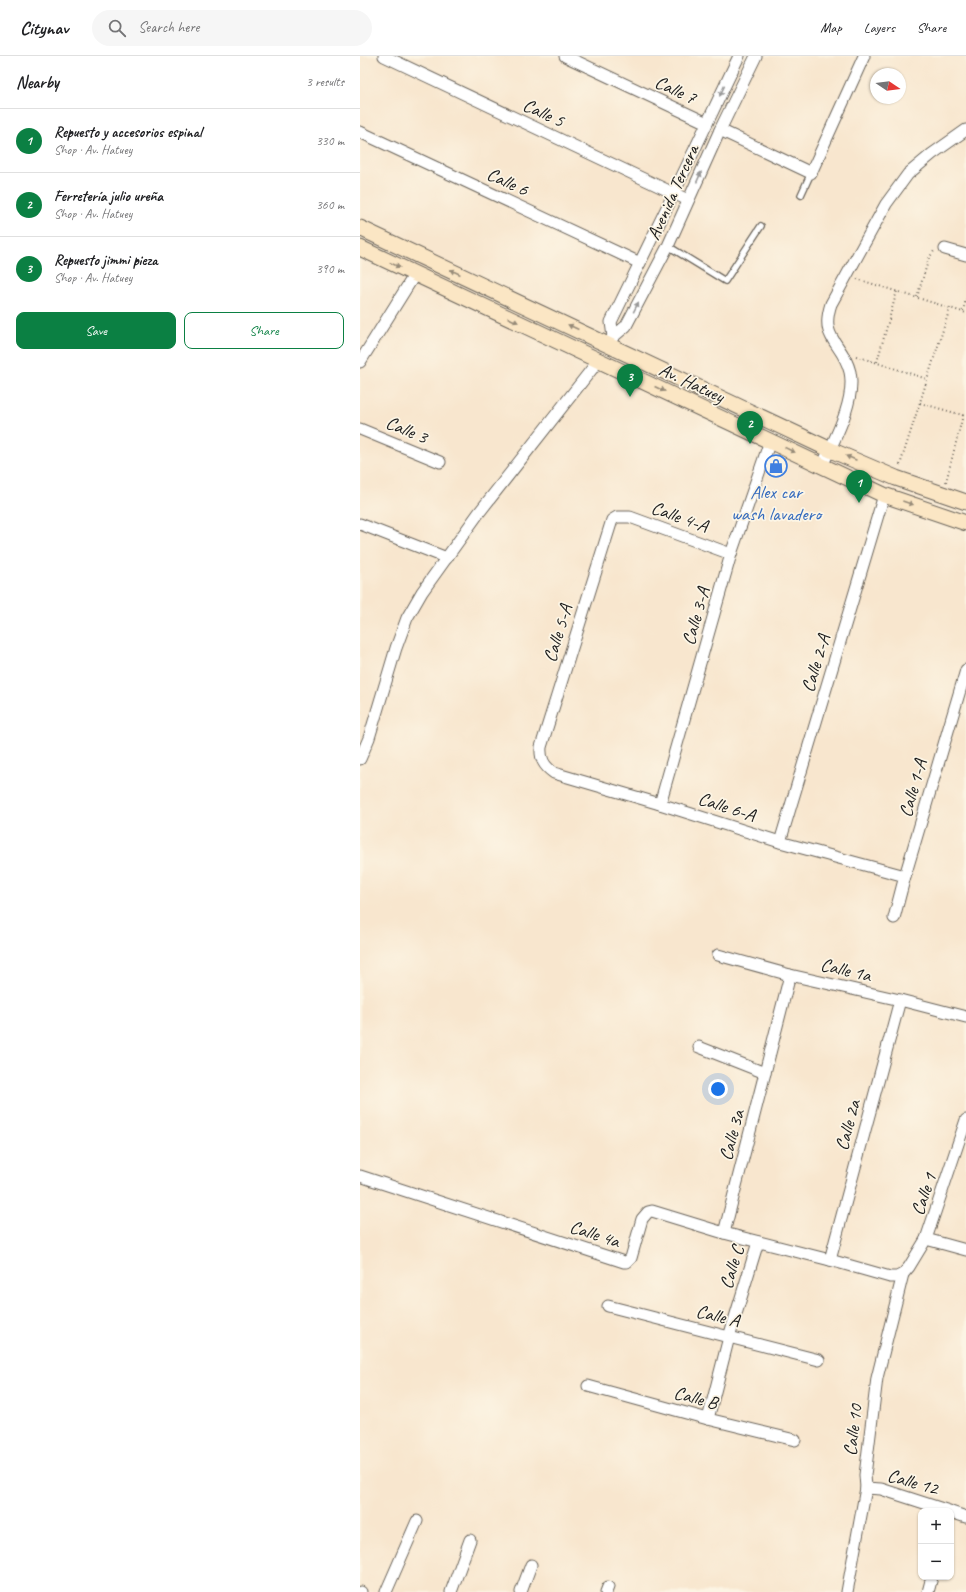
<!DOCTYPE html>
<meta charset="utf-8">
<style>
body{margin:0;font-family:Caveat,sans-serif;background:#f6f6f6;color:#202124}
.controls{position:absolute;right:12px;bottom:12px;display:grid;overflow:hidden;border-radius:8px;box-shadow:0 1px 3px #0004}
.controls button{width:36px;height:36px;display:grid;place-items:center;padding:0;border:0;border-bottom:1px solid #e0e0e0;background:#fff;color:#202124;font:20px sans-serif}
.compass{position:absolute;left:510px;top:12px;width:36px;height:36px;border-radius:50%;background:#fff;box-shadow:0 1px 3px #0004;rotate:103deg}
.you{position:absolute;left:358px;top:1033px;width:14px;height:14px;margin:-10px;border:3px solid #fff;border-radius:50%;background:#1a73e8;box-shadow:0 0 0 6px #1a73e833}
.badge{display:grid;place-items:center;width:26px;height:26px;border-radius:50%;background:#0b8043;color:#fff;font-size:13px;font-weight:700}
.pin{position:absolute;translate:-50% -33px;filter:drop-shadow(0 1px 2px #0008)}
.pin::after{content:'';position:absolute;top:21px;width:14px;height:12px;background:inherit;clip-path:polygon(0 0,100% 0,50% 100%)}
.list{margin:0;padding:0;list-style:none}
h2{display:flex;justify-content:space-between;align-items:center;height:52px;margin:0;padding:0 16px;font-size:17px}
h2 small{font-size:13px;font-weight:400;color:#757577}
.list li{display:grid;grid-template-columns:26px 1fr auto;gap:12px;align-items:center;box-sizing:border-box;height:64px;padding:0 16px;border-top:1px solid #e0e0e0}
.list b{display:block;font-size:15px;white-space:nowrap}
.list p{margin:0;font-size:13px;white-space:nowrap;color:#757577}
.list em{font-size:13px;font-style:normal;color:#757577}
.actions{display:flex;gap:8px;padding:12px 16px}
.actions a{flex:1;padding:9px 0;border:1px solid #0b8043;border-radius:8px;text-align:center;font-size:14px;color:#0b8043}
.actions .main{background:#0b8043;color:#fff}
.icon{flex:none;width:22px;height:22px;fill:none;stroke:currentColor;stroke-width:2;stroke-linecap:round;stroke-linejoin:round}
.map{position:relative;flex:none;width:606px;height:1536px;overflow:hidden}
header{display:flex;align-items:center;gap:24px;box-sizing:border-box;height:56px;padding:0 20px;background:#fff;border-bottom:1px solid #e0e0e0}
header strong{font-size:19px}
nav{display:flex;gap:22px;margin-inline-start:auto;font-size:14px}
.search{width:280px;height:36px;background:#f6f6f6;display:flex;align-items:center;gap:10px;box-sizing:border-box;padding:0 14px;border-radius:22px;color:#757577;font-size:15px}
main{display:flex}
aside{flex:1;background:#fff}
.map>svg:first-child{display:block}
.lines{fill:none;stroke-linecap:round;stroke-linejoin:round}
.service-casing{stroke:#69635a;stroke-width:8}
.minor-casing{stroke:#69635a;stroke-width:13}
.secondary-casing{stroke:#69635a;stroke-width:17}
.path{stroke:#69635a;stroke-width:2;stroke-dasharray:1 3;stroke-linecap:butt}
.service{stroke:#fff;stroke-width:5.5}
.minor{stroke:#fff;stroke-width:11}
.secondary{stroke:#fbe6c4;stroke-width:15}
.oneway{fill:#999}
.oneway2{fill:#978b78}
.labels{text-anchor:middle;stroke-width:3.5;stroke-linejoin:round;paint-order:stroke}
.street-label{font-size:19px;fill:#1c1c1c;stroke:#fcf5e5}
.shop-label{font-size:19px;fill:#366cbe;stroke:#fcf5e5}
</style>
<header>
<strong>Citynav</strong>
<div class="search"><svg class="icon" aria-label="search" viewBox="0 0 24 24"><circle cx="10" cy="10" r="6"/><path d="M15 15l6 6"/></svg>Search here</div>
<nav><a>Map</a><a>Layers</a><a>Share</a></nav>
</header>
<main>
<aside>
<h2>Nearby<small>3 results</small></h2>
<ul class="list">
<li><span class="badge">1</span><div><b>Repuesto y accesorios espinal</b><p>Shop · Av. Hatuey</p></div><em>330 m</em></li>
<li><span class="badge">2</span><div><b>Ferretería julio ureña</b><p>Shop · Av. Hatuey</p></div><em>360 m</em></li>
<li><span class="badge">3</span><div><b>Repuesto jimmi pieza</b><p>Shop · Av. Hatuey</p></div><em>390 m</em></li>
</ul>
<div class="actions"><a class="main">Save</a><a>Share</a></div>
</aside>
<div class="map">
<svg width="606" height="1536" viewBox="0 0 606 1536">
<rect width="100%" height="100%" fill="#fcf5e5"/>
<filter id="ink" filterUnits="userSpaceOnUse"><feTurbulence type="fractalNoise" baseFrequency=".025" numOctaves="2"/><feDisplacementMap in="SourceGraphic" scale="8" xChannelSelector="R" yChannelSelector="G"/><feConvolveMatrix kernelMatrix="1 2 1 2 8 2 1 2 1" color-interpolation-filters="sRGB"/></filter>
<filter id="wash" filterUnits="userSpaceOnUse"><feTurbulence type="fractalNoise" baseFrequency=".012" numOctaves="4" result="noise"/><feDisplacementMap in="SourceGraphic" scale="16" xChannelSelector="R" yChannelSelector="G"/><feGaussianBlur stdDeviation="0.9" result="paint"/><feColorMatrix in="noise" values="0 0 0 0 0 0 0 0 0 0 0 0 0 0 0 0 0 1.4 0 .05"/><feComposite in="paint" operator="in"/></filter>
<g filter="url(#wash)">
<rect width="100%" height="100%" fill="#f8e6ce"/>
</g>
<g filter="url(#ink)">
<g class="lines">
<g class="service-casing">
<g id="service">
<path d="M 441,139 L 451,117"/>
<path d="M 308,190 L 365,225 L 401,170"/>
</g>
</g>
<g class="minor-casing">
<g id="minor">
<path d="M 24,0 L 328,144"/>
<path d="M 205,0 L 347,67"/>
<path d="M 360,74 L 451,117 L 504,0"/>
<path d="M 0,76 L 280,207"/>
<path d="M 585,193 L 606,199"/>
<path d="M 253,281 L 251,266 L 314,137 L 379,0"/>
<path d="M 248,288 L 253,281 L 266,270 L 308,190 L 360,74 L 396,0"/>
<path d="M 0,306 L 55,218"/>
<path d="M 0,373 L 80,406"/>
<path d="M 462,410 C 474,384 496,345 490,316 C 483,286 459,284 471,248 L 526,148 L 548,118 L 572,98 L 606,74"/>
<path d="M 0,468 L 87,502"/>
<path d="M 371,498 L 270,461 L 257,461 L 252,464 L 181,691 C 180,703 184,710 194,717 L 300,748 L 420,786 L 545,820"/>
<path d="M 0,703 L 9,682 L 36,592 L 47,562 L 62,536 L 118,458 L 239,304"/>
<path d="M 300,748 L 371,498 L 410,385"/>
<path d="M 420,786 L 524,439"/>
<path d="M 534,862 L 545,820 L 606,614"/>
<path d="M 358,899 L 430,919 L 540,944 L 606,961"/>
<path d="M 339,991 L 405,1017"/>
<path d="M 0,1120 L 264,1206 L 267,1206 L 271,1202 L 282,1163 L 288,1156 L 292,1155 L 364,1177 L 470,1204 L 530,1221 L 537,1221 L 543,1218 L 549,1211 L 566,1183 L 606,1064"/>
<path d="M 364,1177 L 430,919"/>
<path d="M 566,1183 L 606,1194"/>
<path d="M 470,1204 L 540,944"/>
<path d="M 248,1250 L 459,1304"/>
<path d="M 228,1330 L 348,1363 L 435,1384"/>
<path d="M 348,1363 L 369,1281 L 398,1186"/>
<path d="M 506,1432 L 521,1433 L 589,1455"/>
<path d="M 591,1456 L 606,1461"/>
<path d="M 0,1536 L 1,1536"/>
<path d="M 26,1536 L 57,1465"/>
<path d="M 91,1536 L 110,1484"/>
<path d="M 161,1536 L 171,1509"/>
<path d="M 246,1536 L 248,1531"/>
<path d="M 487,1536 L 506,1432 L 505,1419 L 517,1322 L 543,1218"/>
<path d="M 568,1536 L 572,1521"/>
</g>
</g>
<g class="secondary-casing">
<g id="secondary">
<path d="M 0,172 L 473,395 L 536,422 L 606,446"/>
<path d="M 0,192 L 524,439 L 606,467"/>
</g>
</g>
<g class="path">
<path d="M 497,223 L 606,257"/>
<path d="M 557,241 L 569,202 L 574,195"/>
<path d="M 603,255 L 606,243"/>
<path d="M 496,300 L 567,323"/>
<path d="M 517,306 L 537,235"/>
<path d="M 560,347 L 606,360"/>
<path d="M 540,409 L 590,252"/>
<path d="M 586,426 L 603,359"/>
</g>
<use href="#service" class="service"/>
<use href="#minor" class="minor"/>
<use href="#secondary" class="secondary"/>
</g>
<defs><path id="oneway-solid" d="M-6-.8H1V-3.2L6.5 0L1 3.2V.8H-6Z"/></defs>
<g class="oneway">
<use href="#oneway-solid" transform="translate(362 35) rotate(115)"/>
<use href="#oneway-solid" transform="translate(339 121) rotate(-66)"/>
<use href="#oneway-solid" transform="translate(276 251) rotate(-63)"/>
</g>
<g class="oneway2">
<use href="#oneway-solid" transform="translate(35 209) rotate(26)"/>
<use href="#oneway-solid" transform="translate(95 216) rotate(-155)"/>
<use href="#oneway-solid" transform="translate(153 264) rotate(25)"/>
<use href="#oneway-solid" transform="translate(213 271) rotate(-155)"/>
<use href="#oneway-solid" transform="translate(300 333) rotate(25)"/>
<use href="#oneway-solid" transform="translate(430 394) rotate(26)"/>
<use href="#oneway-solid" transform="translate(491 402) rotate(-157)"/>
<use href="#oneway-solid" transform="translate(548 447) rotate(19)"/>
</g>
</g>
<defs>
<g id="shop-ring" transform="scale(1.15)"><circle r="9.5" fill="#fcf5e5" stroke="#3f7fe0" stroke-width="1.5"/><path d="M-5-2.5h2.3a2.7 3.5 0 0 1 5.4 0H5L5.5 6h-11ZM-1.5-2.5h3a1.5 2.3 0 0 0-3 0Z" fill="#3f7fe0"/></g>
</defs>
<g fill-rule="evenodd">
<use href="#shop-ring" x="416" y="410"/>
</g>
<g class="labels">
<g class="street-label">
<text transform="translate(316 33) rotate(25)" y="7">Calle 7</text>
<text transform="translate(184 56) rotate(25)" y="7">Calle 5</text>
<text transform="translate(148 125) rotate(25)" y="7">Calle 6</text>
<text transform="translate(312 136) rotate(-66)" y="7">Avenida Tercera</text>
<text transform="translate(332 326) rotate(25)" y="7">Av. Hatuey</text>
<text transform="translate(47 373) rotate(23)" y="7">Calle 3</text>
<text transform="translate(320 460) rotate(20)" y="7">Calle 4-A</text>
<text transform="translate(335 560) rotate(-74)" y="7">Calle 3-A</text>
<text transform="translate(197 577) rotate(-73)" y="7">Calle 5-A</text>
<text transform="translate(455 607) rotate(-73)" y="7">Calle 2-A</text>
<text transform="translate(552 732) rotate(-74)" y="7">Calle 1-A</text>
<text transform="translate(367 750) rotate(18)" y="7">Calle 6-A</text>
<text transform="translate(486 913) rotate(13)" y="7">Calle 1a</text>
<text transform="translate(487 1069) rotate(-75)" y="7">Calle 2a</text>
<text transform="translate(371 1079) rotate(-75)" y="7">Calle 3a</text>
<text transform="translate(563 1138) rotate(-71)" y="7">Calle 1</text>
<text transform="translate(235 1177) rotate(18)" y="7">Calle 4a</text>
<text transform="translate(371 1211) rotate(-73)" y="7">Calle C</text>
<text transform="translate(358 1259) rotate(14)" y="7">Calle A</text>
<text transform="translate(336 1341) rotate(15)" y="7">Calle B</text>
<text transform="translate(492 1374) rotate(-83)" y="7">Calle 10</text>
<text transform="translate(553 1425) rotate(16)" y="7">Calle 12</text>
</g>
<g class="shop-label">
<text x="416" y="442">Alex car<tspan x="416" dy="22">wash lavadero</tspan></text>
</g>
</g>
</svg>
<div class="controls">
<button>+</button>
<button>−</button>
</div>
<svg class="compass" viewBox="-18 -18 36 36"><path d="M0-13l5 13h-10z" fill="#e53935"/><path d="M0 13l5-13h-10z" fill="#757577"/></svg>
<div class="you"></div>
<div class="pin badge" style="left:499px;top:447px">1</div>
<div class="pin badge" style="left:390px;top:388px">2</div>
<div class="pin badge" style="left:270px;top:341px">3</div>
</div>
</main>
